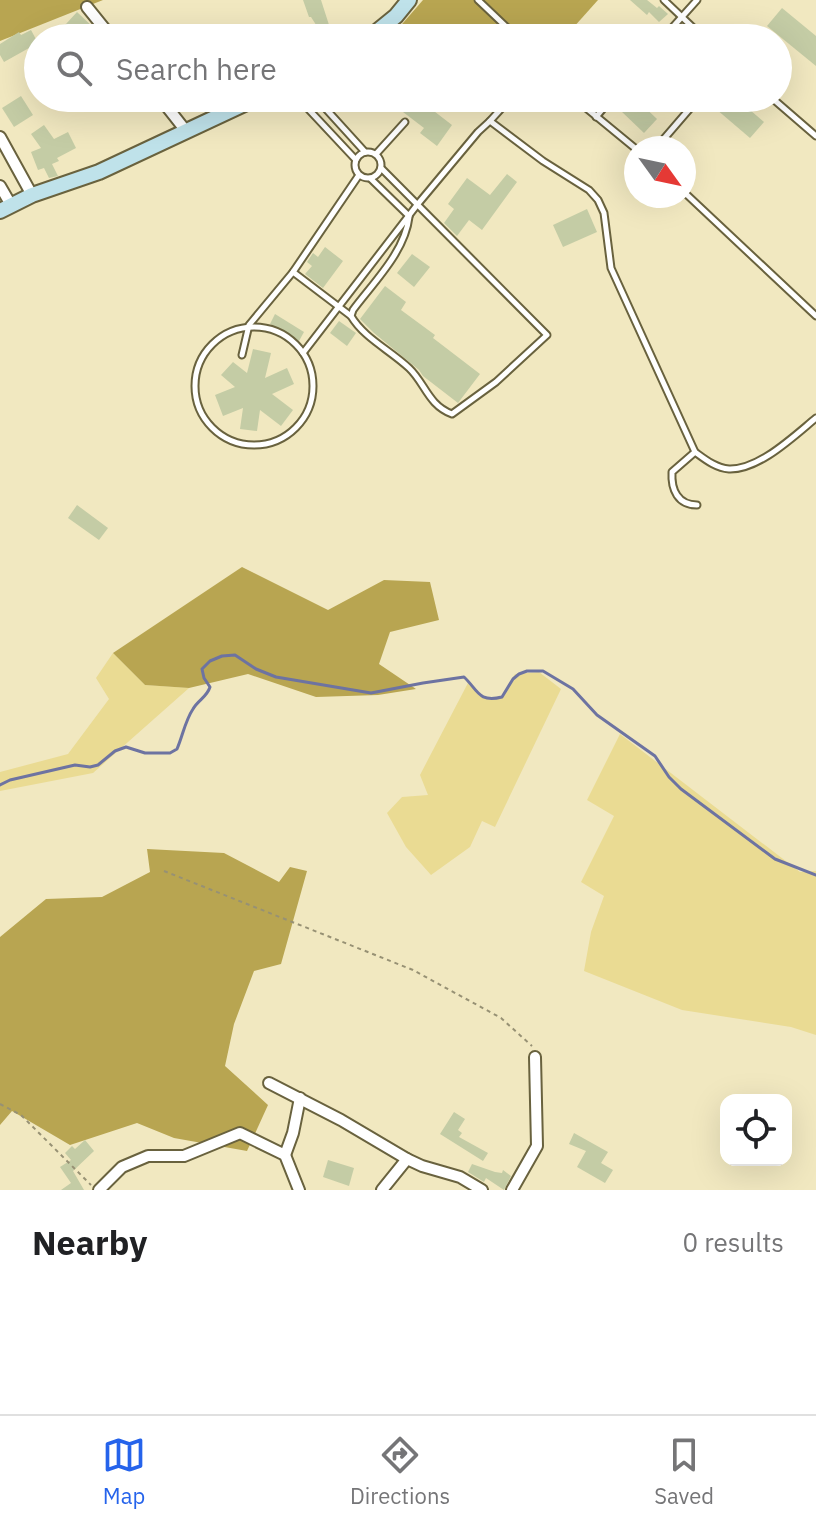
<!DOCTYPE html>
<style>
body{margin:0;font-family:"IBM Plex Sans",sans-serif;background:#f2f2f2;color:#202124}
.controls{position:absolute;right:24px;bottom:24px;display:grid;overflow:hidden;border-radius:16px;box-shadow:0 8px 32px #0002}
.controls button{width:72px;height:72px;display:grid;place-items:center;padding:0;border:0;border-bottom:2px solid #e0e0e0;background:#fff;color:#202124;font:40px sans-serif}
.compass{position:absolute;left:624px;top:136px;width:72px;height:72px;border-radius:50%;background:#fff;box-shadow:0 8px 32px #0002;rotate:123deg}
.list{margin:0;padding:0;list-style:none}
h2{display:flex;justify-content:space-between;align-items:center;height:104px;margin:0;padding:0 32px;font-size:34px}
h2 small{font-size:26px;font-weight:400;color:#757577}
.icon{flex:none;width:44px;height:44px;fill:none;stroke:currentColor;stroke-width:2;stroke-linecap:round;stroke-linejoin:round}
.map{position:relative;flex:none;width:816px;height:1190px;overflow:hidden}
.search{position:absolute;background:#fff;box-shadow:0 8px 32px #0002;left:24px;right:24px;top:24px;height:88px;display:flex;align-items:center;gap:20px;box-sizing:border-box;padding:0 28px;border-radius:44px;color:#757577;font-size:30px}
.sheet{height:224px;background:#fff}
nav{display:flex;justify-content:space-around;align-items:center;box-sizing:border-box;height:112px;border-top:2px solid #e0e0e0;background:#fff;font-size:22px;color:#757577}
nav a{display:grid;justify-items:center;gap:4px}
nav .on{color:#2563eb}
.map>svg:first-child{display:block}
.green{fill:#eadb93}
.forest{fill:#b8a551}
.lines{fill:none;stroke-linecap:round;stroke-linejoin:round}
.stream{stroke:#6d73a1;stroke-width:3}
.building{fill:#c4cca5}
.lane-casing{stroke:#69623e;stroke-width:9}
.street-casing{stroke:#69623e;stroke-width:14}
.secondary-casing{stroke:#69623e;stroke-width:18}
.path{stroke:#979174;stroke-width:2;stroke-dasharray:4 4;stroke-linecap:butt}
.lane{stroke:#fff;stroke-width:5}
.street{stroke:#fff;stroke-width:10}
.secondary{stroke:#bfe2ea;stroke-width:14}
</style>
<div class="map">
<svg width="816" height="1190" viewBox="0 0 816 1190">
<rect width="100%" height="100%" fill="#f1e8c0"/>
<g class="green">
<path d="M 113,653 L 145,685 L 189,688 L 93,773 L 0,791 L 0,772 L 68,754 L 109,699 L 96,678 Z"/>
<path d="M 539,672 L 561,689 L 495,827 L 482,821 L 470,847 L 431,875 L 406,847 L 387,813 L 402,797 L 428,795 L 420,775 L 469,681 L 483,698 L 501,698 L 515,674 Z"/>
<path d="M 620,734 L 800,872 L 816,871 L 816,1035 L 791,1027 L 682,1010 L 584,971 L 591,932 L 604,896 L 581,882 L 614,816 L 587,800 Z"/>
</g>
<g class="forest">
<path d="M 0,0 L 103,0 L 0,41 Z"/>
<path d="M 423,0 L 598,0 L 564,38 L 390,38 Z"/>
<path d="M 242,567 L 328,610 L 384,580 L 430,582 L 439,620 L 390,632 L 379,664 L 416,689 L 378,695 L 316,697 L 248,674 L 189,688 L 145,685 L 113,653 Z"/>
<path d="M 147,849 L 224,853 L 279,882 L 290,867 L 307,871 L 281,964 L 254,971 L 234,1024 L 225,1066 L 268,1105 L 247,1151 L 174,1138 L 137,1123 L 70,1145 L 12,1111 L 0,1125 L 0,937 L 46,899 L 102,897 L 150,872 Z"/>
</g>
<g class="lines">
<path class="stream" d="M 0,785 L 10,780 L 75,765 L 90,767 L 98,765 L 115,751 L 126,747 L 145,753 L 170,753 L 177,749 C 183,735 185,721 193,709 C 198,700 207,697 210,687 L 204,678 L 202,669 L 210,661 L 222,656 L 235,655 L 256,669 L 276,677 L 371,693 L 423,683 L 464,677 C 478,690 478,703 502,697 L 513,679 L 519,674 L 527,671 L 543,671 L 573,689 L 597,715 L 655,756 L 669,777 L 681,789 L 775,859 L 816,875"/>
</g>
<g class="building">
<path d="M 303,0 L 321,0 L 330,28 L 336,24 L 344,38 L 328,38 L 323,29 L 320,31 L 311,17 L 309,17 Z"/>
<path d="M 630,0 L 647,0 L 657,8 L 659,6 L 668,14 L 659,22 L 649,12 L 647,15 Z"/>
<path d="M 782,8 L 816,36 L 816,66 L 767,26 Z"/>
<path d="M 77,12 L 94,28 L 86,36 L 76,26 L 62,38 L 57,38 L 53,33 L 66,24 Z"/>
<path d="M 31,30 L 38,43 L 4,62 L 0,55 L 0,44 L 19,32 L 21,35 Z"/>
<path d="M 21,96 L 33,115 L 14,127 L 2,108 Z"/>
<path d="M 413,98 L 417,98 L 452,125 L 437,146 L 420,133 L 424,128 L 403,112 Z"/>
<path d="M 631,98 L 635,98 L 657,119 L 644,133 L 620,110 Z"/>
<path d="M 713,98 L 736,98 L 764,122 L 750,138 L 709,103 Z"/>
<path d="M 44,125 L 54,139 L 68,132 L 76,148 L 57,158 L 59,161 L 52,164 L 58,176 L 49,178 L 44,168 L 38,170 L 31,152 L 41,148 L 31,134 Z"/>
<path d="M 507,174 L 517,182 L 482,230 L 469,220 L 457,236 L 444,223 L 454,209 L 448,204 L 467,178 L 490,195 Z"/>
<path d="M 587,209 L 597,232 L 563,247 L 553,225 Z"/>
<path d="M 325,247 L 343,261 L 323,288 L 305,274 L 312,266 L 307,262 L 313,253 L 318,257 Z"/>
<path d="M 412,254 L 430,267 L 414,287 L 397,273 Z"/>
<path d="M 385,286 L 406,302 L 401,310 L 435,335 L 433,338 L 480,374 L 458,403 L 423,376 L 419,370 L 374,333 L 360,319 Z"/>
<path d="M 275,314 L 304,332 L 299,341 L 270,324 Z"/>
<path d="M 339,321 L 356,333 L 347,346 L 330,333 Z"/>
<path d="M 253,349 L 271,353 L 265,378 L 287,368 L 294,384 L 272,394 L 293,410 L 281,426 L 260,410 L 257,431 L 240,429 L 243,408 L 223,416 L 215,395 L 235,387 L 221,375 L 233,362 L 247,373 Z"/>
<path d="M 77,505 L 108,528 L 99,540 L 68,518 Z"/>
<path d="M 454,1112 L 465,1119 L 458,1130 L 462,1133 L 459,1137 L 488,1153 L 483,1161 L 440,1134 Z"/>
<path d="M 574,1133 L 608,1152 L 601,1163 L 613,1170 L 605,1183 L 577,1167 L 586,1151 L 569,1144 Z"/>
<path d="M 85,1140 L 94,1151 L 73,1171 L 84,1190 L 61,1190 L 71,1183 L 60,1167 L 71,1160 L 65,1153 L 72,1146 L 75,1149 Z"/>
<path d="M 328,1160 L 354,1168 L 349,1186 L 323,1177 Z"/>
<path d="M 472,1164 L 495,1172 L 502,1173 L 503,1170 L 511,1176 L 504,1190 L 486,1178 L 484,1182 L 468,1172 Z"/>
</g>
<g class="lines">
<g class="lane-casing">
<g id="lane">
<path d="M 478,0 L 518,38"/>
<path d="M 664,0 L 704,38"/>
<path d="M 663,38 L 697,0"/>
<path d="M 298,98 L 356,160"/>
<path d="M 316,98 L 365,152"/>
<path d="M 574,98 L 636,149"/>
<path d="M 772,98 L 816,136"/>
<path d="M 596,117 L 612,98"/>
<path d="M 490,121 L 511,98"/>
<path d="M 656,148 L 699,98"/>
<circle cx="368" cy="165" r="13"/>
<path d="M 376,154 L 405,122"/>
<path d="M 382,169 L 547,335 L 496,382 L 452,414 C 428,405 425,383 409,368 C 390,350 364,338 351,316 L 353,310 C 373,283 405,252 409,217"/>
<path d="M 371,179 L 409,216"/>
<path d="M 684,192 L 816,316"/>
<path d="M 293,272 L 351,316"/>
<circle cx="254" cy="386" r="59"/>
<path d="M 303,353 L 417,205 L 478,132 L 490,121 L 543,161 L 589,190 L 598,200 L 604,213 L 611,268 L 695,452 C 706,460 716,468 729,469 C 759,470 794,436 816,418"/>
<path d="M 242,355 L 249,325 L 293,272 L 359,175"/>
<path d="M 695,452 L 672,472 C 671,490 678,505 697,505"/>
</g>
</g>
<g class="street-casing">
<g id="street">
<path d="M 87,7 L 112,38"/>
<path d="M 160,98 L 186,131"/>
<path d="M 0,137 L 32,195"/>
<path d="M 0,186 L 11,205"/>
<path d="M 269,1083 L 341,1120 L 407,1159"/>
<path d="M 285,1155 L 293,1133 L 300,1098"/>
<path d="M 99,1190 L 122,1167 L 148,1156 L 184,1156 L 240,1133 L 285,1155 L 299,1190"/>
<path d="M 382,1190 L 407,1159 L 422,1166 L 460,1177 L 482,1190"/>
<path d="M 512,1190 L 537,1146 L 535,1057"/>
</g>
</g>
<g class="secondary-casing">
<g id="secondary">
<path d="M 369,38 L 396,16 L 409,0"/>
<path d="M 0,211 L 32,195 L 99,172 L 257,98"/>
</g>
</g>
<g class="path">
<path d="M 164,871 L 413,970 L 501,1018 L 532,1046"/>
<path d="M 0,1104 L 21,1115 L 91,1185"/>
</g>
<use href="#lane" class="lane"/>
<use href="#street" class="street"/>
<use href="#secondary" class="secondary"/>
</g>
</svg>
<div class="controls">
<button><svg class="icon" aria-label="locate" viewBox="0 0 24 24"><circle cx="12" cy="12" r="6"/><path d="M12 2v4M12 18v4M2 12h4M18 12h4"/></svg></button>
</div>
<svg class="compass" viewBox="-18 -18 36 36"><path d="M0-13l5 13h-10z" fill="#e53935"/><path d="M0 13l5-13h-10z" fill="#757577"/></svg>
<div class="search"><svg class="icon" aria-label="search" viewBox="0 0 24 24"><circle cx="10" cy="10" r="6"/><path d="M15 15l6 6"/></svg>Search here</div>
</div>
<section class="sheet">
<h2>Nearby<small>0 results</small></h2>
<ul class="list">
</ul>
</section>
<nav>
<a class="on"><svg class="icon" aria-label="map" viewBox="0 0 24 24"><path d="M3 6l6-2 6 2 6-2v14l-6 2-6-2-6 2zM9 4v14M15 6v14"/></svg>Map</a>
<a><svg class="icon" aria-label="directions" viewBox="0 0 24 24"><path d="M12 3l9 9-9 9-9-9zM9 14v-3h6M13 9l2 2-2 2"/></svg>Directions</a>
<a><svg class="icon" aria-label="saved" viewBox="0 0 24 24"><path d="M7 4h10v16l-5-4-5 4z"/></svg>Saved</a>
</nav>
